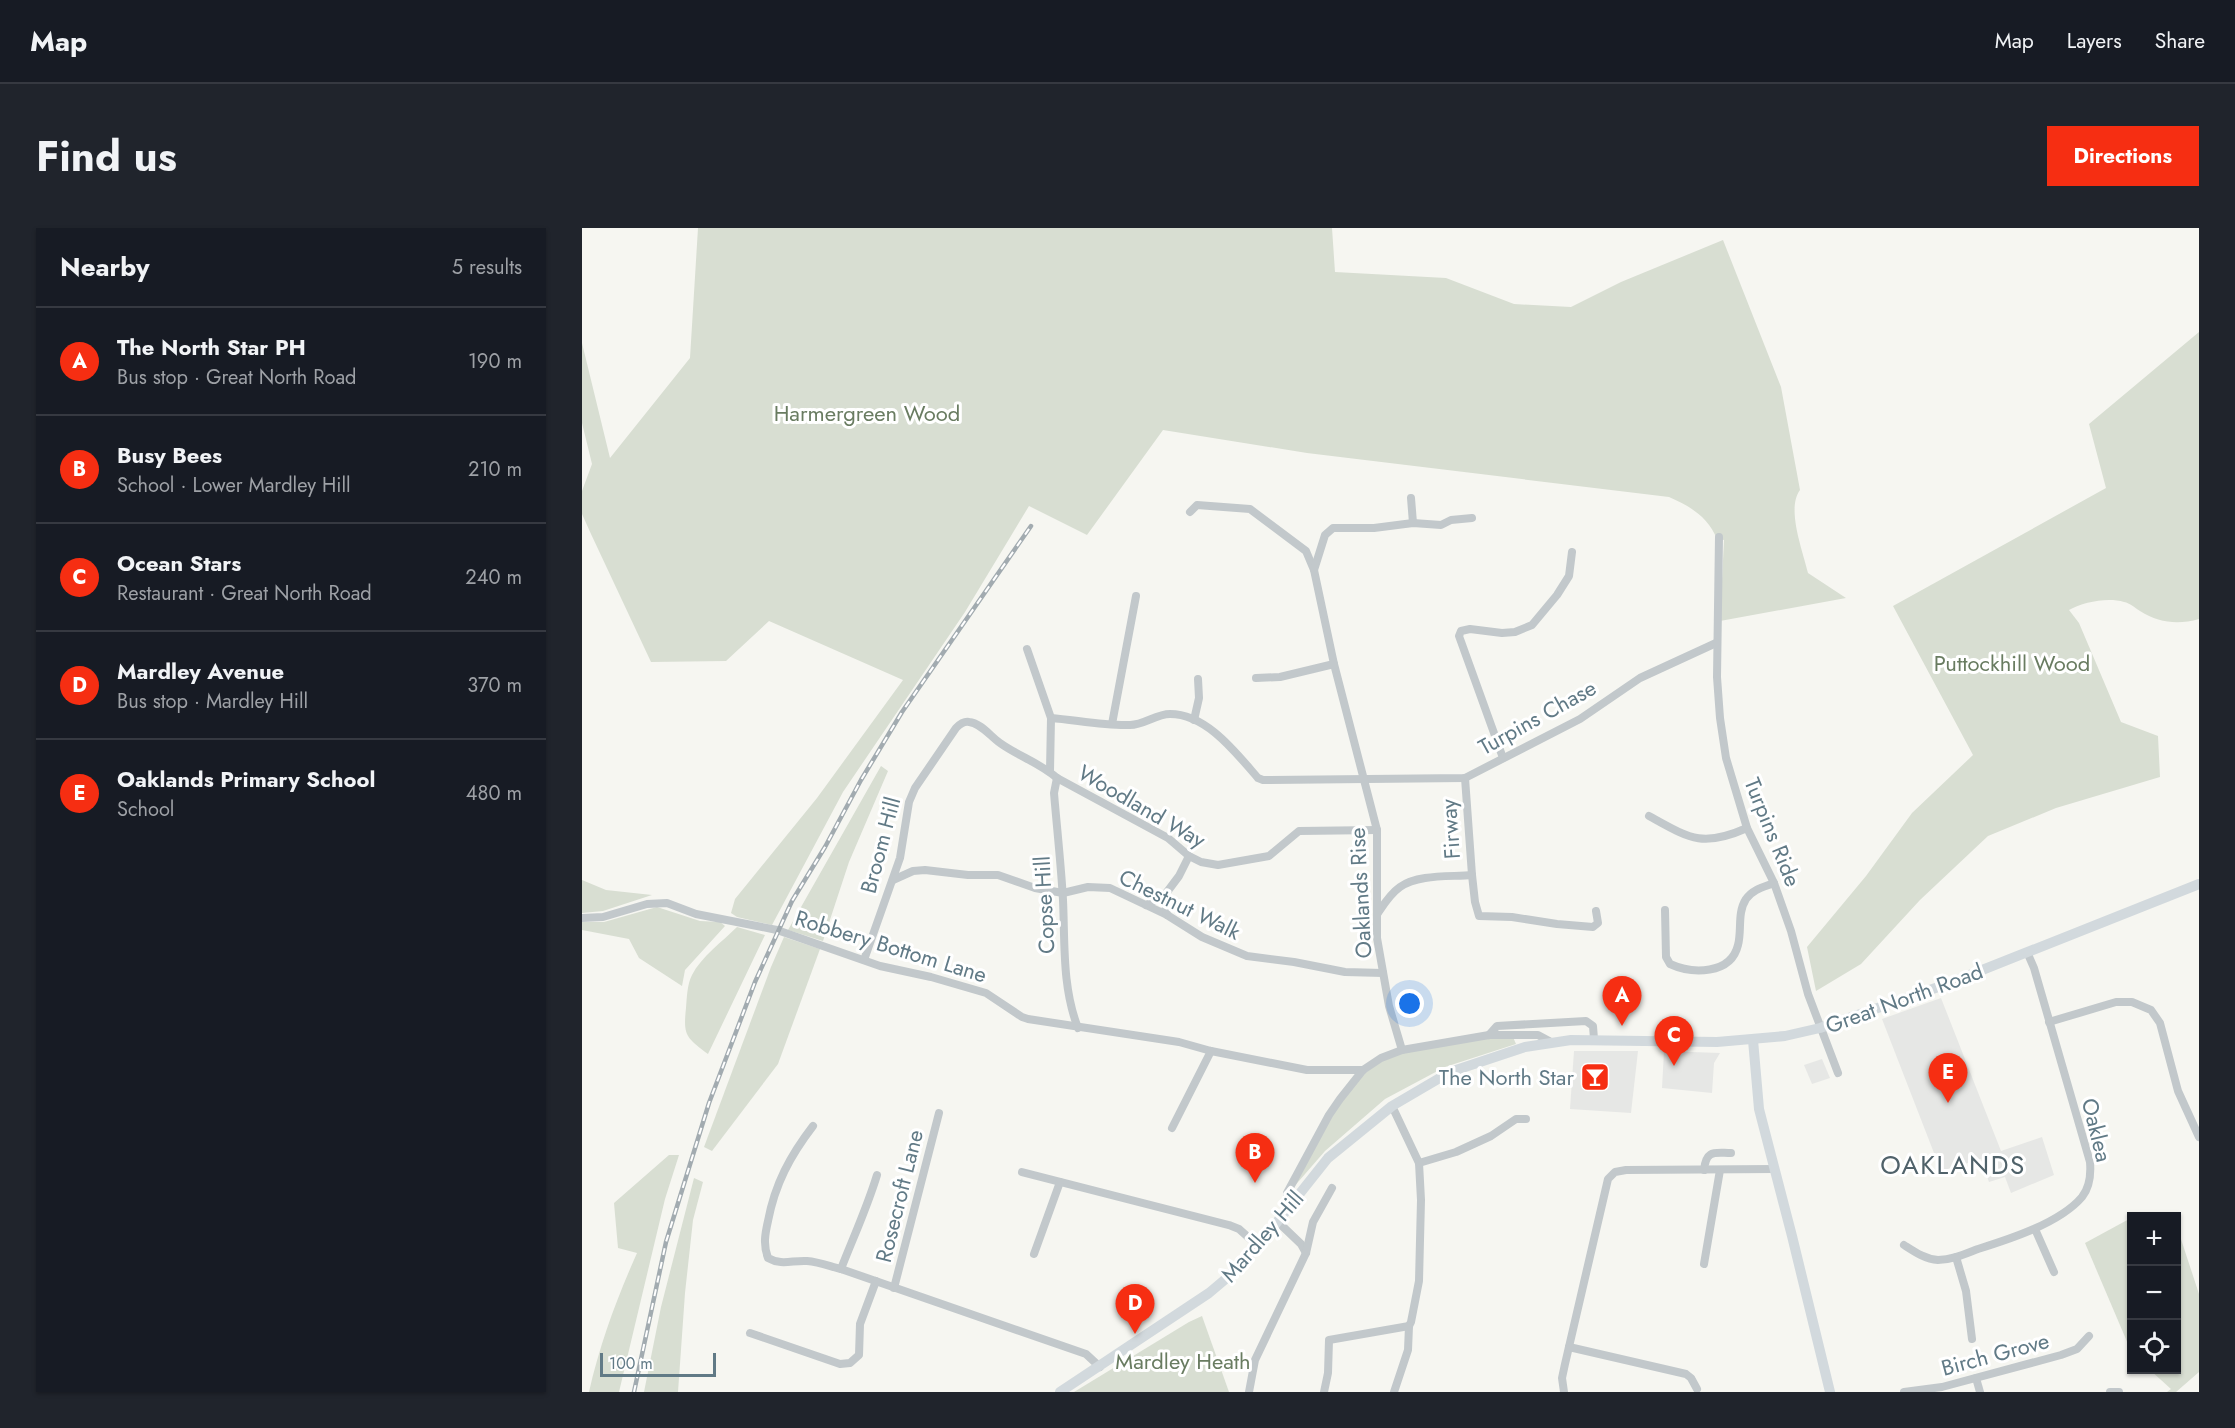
<!DOCTYPE html>
<meta charset="utf-8">
<style>
body{margin:0;font-family:Jost,sans-serif;background:#20242c;color:#f1f3f6}
.controls{position:absolute;right:18px;bottom:18px;display:grid;overflow:hidden;border-radius:0px;box-shadow:0 2px 4px #0004}
.controls button{width:54px;height:54px;display:grid;place-items:center;padding:0;border:0;border-bottom:2px solid #363941;background:#171b24;color:#f1f3f6;font:30px sans-serif}
.scale{position:absolute;left:18px;bottom:15px;width:116px;box-sizing:border-box;padding-left:6px;border:3px solid #617a86;border-top:0;font-size:16px;line-height:21px;white-space:nowrap;color:#617a86;-webkit-text-stroke:4px #fff;paint-order:stroke}
.you{position:absolute;left:828px;top:776px;width:21px;height:21px;margin:-15px;border:4px solid #fff;border-radius:50%;background:#1a73e8;box-shadow:0 0 0 9px #1a73e833}
.badge{display:grid;place-items:center;width:39px;height:39px;border-radius:50%;background:#f62e12;color:#fff;font-size:20px;font-weight:700}
.pin{position:absolute;translate:-50% -50px;filter:drop-shadow(0 2px 3px #0008)}
.pin::after{content:'';position:absolute;top:32px;width:21px;height:18px;background:inherit;clip-path:polygon(0 0,100% 0,50% 100%)}
.list{margin:0;padding:0;list-style:none}
h2{display:flex;justify-content:space-between;align-items:center;height:78px;margin:0;padding:0 24px;font-size:26px}
h2 small{font-size:20px;font-weight:400;color:#9ea1a6}
.list li{display:grid;grid-template-columns:39px 1fr auto;gap:18px;align-items:center;box-sizing:border-box;height:108px;padding:0 24px;border-top:2px solid #363941}
.list b{display:block;font-size:22px;white-space:nowrap}
.list p{margin:0;font-size:20px;white-space:nowrap;color:#9ea1a6}
.list em{font-size:20px;font-style:normal;color:#9ea1a6}
.icon{flex:none;width:33px;height:33px;fill:none;stroke:currentColor;stroke-width:2;stroke-linecap:round;stroke-linejoin:round}
.map{position:relative;flex:none;width:1617px;height:1164px;overflow:hidden;border-radius:0px}
header{display:flex;align-items:center;gap:36px;box-sizing:border-box;height:84px;padding:0 30px;background:#171b24;border-bottom:2px solid #363941}
header strong{font-size:28px}
nav{display:flex;gap:33px;margin-inline-start:auto;font-size:21px}
.intro{display:flex;align-items:center;justify-content:space-between;box-sizing:border-box;height:144px;padding:0 36px}
h1{margin:0;font-size:42px}
.button{padding:15px 27px;border-radius:0px;background:#f62e12;color:#fff;font-size:21px;font-weight:700}
main{display:flex;gap:36px;padding:0 36px}
aside{flex:1;background:#171b24;border-radius:0px;box-shadow:0 2px 4px #0004}
.map>svg:first-child{display:block}
.built{fill:#e6e7e5}
.green{fill:#d8ded2}
.lines{fill:none;stroke-linecap:round;stroke-linejoin:round}
.street{stroke:#c2c8cb;stroke-width:8}
.secondary{stroke:#d2d9dd;stroke-width:10}
.rail-casing{stroke:#a2abb0;stroke-width:4.5}
.rail{stroke:#fff;stroke-width:2;stroke-dasharray:7;stroke-linecap:butt}
.labels{text-anchor:middle;stroke-width:6;stroke-linejoin:round;paint-order:stroke}
.park-label{font-size:22px;fill:#697c61;stroke:#fff}
.street-label{font-size:22px;fill:#617a86;stroke:#fff}
.poi-label{font-size:22px;fill:#617a86;stroke:#fff;text-anchor:end}
.quarter-label{font-size:26px;letter-spacing:1.5px;fill:#50626a;stroke:#fff}
</style>
<header>
<strong>Map</strong>
<nav><a>Map</a><a>Layers</a><a>Share</a></nav>
</header>
<div class="intro"><h1>Find us</h1><a class="button">Directions</a></div>
<main>
<aside>
<h2>Nearby<small>5 results</small></h2>
<ul class="list">
<li><span class="badge">A</span><div><b>The North Star PH</b><p>Bus stop · Great North Road</p></div><em>190 m</em></li>
<li><span class="badge">B</span><div><b>Busy Bees</b><p>School · Lower Mardley Hill</p></div><em>210 m</em></li>
<li><span class="badge">C</span><div><b>Ocean Stars</b><p>Restaurant · Great North Road</p></div><em>240 m</em></li>
<li><span class="badge">D</span><div><b>Mardley Avenue</b><p>Bus stop · Mardley Hill</p></div><em>370 m</em></li>
<li><span class="badge">E</span><div><b>Oaklands Primary School</b><p>School</p></div><em>480 m</em></li>
</ul>
</aside>
<div class="map">
<svg width="1617" height="1164" viewBox="0 0 1617 1164">
<rect width="100%" height="100%" fill="#f6f6f1"/>
<g class="built">
<path d="M 1359,770 L 1419,923 L 1460,909 L 1472,947 L 1429,965 L 1423,949 L 1407,954 L 1399,931 L 1359,943 L 1300,791 Z"/>
<path d="M 992,823 L 1056,823 L 1049,885 L 988,881 Z"/>
<path d="M 1082,823 L 1138,825 L 1132,835 L 1130,865 L 1080,860 Z"/>
<path d="M 1240,831 L 1248,850 L 1230,856 L 1222,837 Z"/>
</g>
<g class="green">
<path d="M 116,0 L 750,0 L 753,44 L 864,50 L 932,76 L 989,79 L 1039,54 L 1141,12 L 1199,159 L 1218,262 C 1204,281 1221,323 1226,345 L 1264,370 L 1138,393 L 1142,312 L 1135,311 C 1126,289 1108,278 1087,269 L 725,225 L 581,202 L 505,307 L 447,278 L 383,384 L 261,564 L 190,697 L 155,689 L 149,685 L 153,671 L 235,570 L 321,452 L 187,393 L 144,433 L 69,434 L 9,306 L 0,286 L 0,263 L 10,236 L 0,195 L 0,115 L 28,230 L 108,130 Z"/>
<path d="M 1617,104 L 1617,391 C 1596,397 1577,395 1558,383 C 1553,380 1548,375 1542,374 C 1526,369 1501,374 1487,382 L 1497,395 L 1539,494 L 1576,508 L 1578,549 L 1474,580 L 1406,608 L 1338,672 L 1279,736 L 1234,763 L 1225,719 L 1284,648 L 1330,585 L 1391,527 L 1311,378 L 1524,260 L 1507,196 Z"/>
<path d="M 299,538 L 306,543 L 267,634 L 241,713 L 206,702 Z"/>
<path d="M 0,652 L 24,662 L 70,667 L 21,683 L 0,685 Z"/>
<path d="M 75,679 L 118,693 L 138,694 L 143,698 L 103,742 L 100,758 L 57,730 L 47,711 L 0,702 L 0,694 L 22,694 Z"/>
<path d="M 155,699 L 183,707 L 126,826 C 104,809 101,808 104,780 C 105,769 105,757 110,747 C 119,729 141,713 155,699 Z"/>
<path d="M 202,709 L 238,721 L 196,836 L 130,923 L 122,919 L 189,739 Z"/>
<path d="M 913,808 L 931,809 L 934,816 L 863,839 L 803,871 L 743,923 L 710,961 C 730,924 764,848 804,831 C 837,817 877,814 913,808 Z"/>
<path d="M 87,927 L 97,927 L 83,971 L 37,1164 L 7,1164 C 18,1115 35,1070 55,1025 L 36,1020 L 32,975 Z"/>
<path d="M 112,950 L 121,954 L 111,992 L 103,1065 L 96,1164 L 62,1164 L 79,1079 Z"/>
<path d="M 1549,990 L 1549,1123 L 1503,1015 Z"/>
<path d="M 1595,999 L 1617,1066 L 1617,1144 L 1594,1164 L 1585,1164 L 1589,1161 L 1568,1142 L 1594,1142 Z"/>
<path d="M 620,1088 L 647,1164 L 492,1164 L 607,1094 Z"/>
</g>
<g class="lines">
<g class="street">
<path d="M 829,270 L 831,295"/>
<path d="M 608,284 L 615,277 L 668,281 L 724,323 L 732,342"/>
<path d="M 1137,309 L 1135,449 L 1138,490 L 1144,530 L 1165,600 L 1192,655 L 1209,703 L 1226,766 L 1256,845"/>
<path d="M 445,421 L 469,490"/>
<path d="M 674,450 L 698,449 L 752,436"/>
<path d="M 612,492 L 617,470 L 616,451"/>
<path d="M 530,496 L 554,368"/>
<path d="M 921,530 L 877,408 L 879,403 L 888,401 L 920,405 L 933,404 L 950,397 L 975,367 L 987,348 L 990,324"/>
<path d="M 468,543 L 469,490 C 494,492 522,498 548,497 C 562,497 574,486 588,486 C 625,486 654,525 676,550 L 681,552 L 883,550 L 998,491 L 1058,450 L 1134,415"/>
<path d="M 475,550 L 472,565 C 475,601 479,636 481,672 C 483,715 480,759 496,800"/>
<path d="M 883,550 L 890,647 L 893,674 L 897,688 L 930,689 L 975,696 L 1011,699 L 1016,695 L 1014,683"/>
<path d="M 1067,588 C 1107,610 1120,620 1165,600"/>
<path d="M 311,652 L 331,643 L 343,642 L 386,647 L 416,647 L 453,660 L 481,665 L 506,659 L 528,660 L 585,687 L 620,709 L 665,728 L 712,734 L 763,744 L 801,745"/>
<path d="M 564,677 L 582,668"/>
<path d="M 1083,682 L 1084,729 L 1088,736 C 1110,746 1149,747 1156,717 C 1160,702 1155,685 1164,671 C 1171,661 1182,659 1192,655"/>
<path d="M 796,685 C 802,676 808,666 818,659 C 836,646 868,649 890,647"/>
<path d="M 585,687 L 582,668 L 597,648 L 607,628"/>
<path d="M 0,690 L 21,689 L 65,676 L 85,675 L 114,686 L 195,702 L 298,738 L 349,749 L 404,765 L 440,789 L 446,791 L 597,814 L 629,823 L 725,842 L 781,842"/>
<path d="M 282,732 L 318,630 L 327,574 L 333,560 L 374,500 C 377,497 382,493 387,494 C 399,495 409,509 418,515 C 436,528 458,535 475,550 L 586,610 L 607,628 L 619,634 L 636,637 L 687,628 L 717,603 L 795,602"/>
<path d="M 1467,794 L 1534,774 L 1550,774 L 1569,782 L 1578,795 L 1596,863 L 1617,909"/>
<path d="M 907,807 L 915,798 L 1004,793 L 1011,798 L 1012,811"/>
<path d="M 820,822 L 807,778 L 795,710 L 795,602 L 752,436 L 732,342 L 743,307 L 751,300 L 792,300 L 831,295 L 859,297 L 869,292 L 890,290"/>
<path d="M 810,878 L 837,935 L 839,972 L 837,1053 L 829,1094 L 827,1098 L 826,1122 L 812,1164"/>
<path d="M 231,898 C 208,928 193,956 186,993 C 183,1006 181,1017 186,1030 C 200,1038 210,1032 225,1033 C 237,1034 247,1038 259,1041 L 504,1126 L 518,1139"/>
<path d="M 590,900 L 629,823"/>
<path d="M 837,935 L 874,924 L 909,908 L 934,891 L 944,891"/>
<path d="M 1122,942 C 1124,921 1133,925 1149,925"/>
<path d="M 440,944 L 647,997 L 657,1001 L 676,1018"/>
<path d="M 710,973 L 706,970 L 705,965 L 747,887 L 758,871 L 781,842 L 799,830 L 820,822 L 907,807 L 956,807 L 969,814"/>
<path d="M 695,993 L 719,1016 L 724,1025"/>
<path d="M 1453,1001 L 1472,1044"/>
<path d="M 1322,1017 C 1333,1024 1343,1031 1356,1032 C 1370,1032 1383,1026 1396,1021 C 1428,1011 1478,995 1500,969 C 1508,959 1509,946 1508,934 L 1452,740 L 1445,724"/>
<path d="M 452,1026 L 478,954"/>
<path d="M 1374,1029 L 1384,1063 L 1390,1111"/>
<path d="M 1122,1036 L 1138,942"/>
<path d="M 259,1041 C 271,1010 285,980 295,947"/>
<path d="M 312,1060 L 357,885"/>
<path d="M 168,1105 L 258,1136 L 268,1135 L 277,1127 L 278,1096 L 294,1053"/>
<path d="M 987,1119 L 1104,1146 L 1109,1150 L 1115,1161"/>
<path d="M 1394,1150 L 1398,1164"/>
<path d="M 667,1164 L 673,1132 L 724,1025 L 731,994 L 750,960"/>
<path d="M 742,1164 L 746,1145 L 747,1112 L 827,1098"/>
<path d="M 982,1164 L 980,1150 L 983,1136 L 1026,951 L 1033,944 L 1044,942 L 1192,941"/>
<path d="M 1322,1164 L 1360,1159 L 1479,1127 L 1495,1121 L 1507,1108"/>
<path d="M 1528,1164 L 1537,1164"/>
</g>
<g class="secondary">
<path d="M 1171,812 L 1177,881 L 1210,1008 L 1248,1164"/>
<path d="M 478,1164 L 627,1065 L 646,1049 L 676,1018 L 746,930 L 810,878 L 868,844 L 943,819 L 989,812 L 1135,814 L 1203,808 L 1238,800 L 1365,756 L 1617,656"/>
</g>
<g class="rail-casing">
<path id="rail" d="M 52,1164 L 84,1014 L 127,875 L 173,754 L 210,673 L 243,619 L 279,552 L 320,484 L 449,298"/>
</g>
<use href="#rail" class="rail"/>
</g>
<defs>
<g id="bar-square" transform="scale(1.5)"><rect x="-9" y="-9" width="18" height="18" rx="4" fill="#f62e12" stroke="#fff"/><path d="M-6-5H6L.8 .8V4.5H3.5V6h-7V4.5H-.8V.8Z" fill="#fff"/></g>
</defs>
<g fill-rule="evenodd">
<use href="#bar-square" x="1013" y="849"/>
</g>
<g class="labels">
<g class="park-label">
<text x="285" y="193">Harmergreen Wood</text>
<text x="1430" y="443">Puttockhill Wood</text>
<text x="601" y="1141">Mardley Heath</text>
</g>
<g class="street-label">
<text transform="translate(955 489) rotate(-29)" y="8">Turpins Chase</text>
<text transform="translate(560 578) rotate(30)" y="8">Woodland Way</text>
<text transform="translate(868 601) rotate(-94)" y="8">Firway</text>
<text transform="translate(1191 604) rotate(68)" y="8">Turpins Ride</text>
<text transform="translate(298 617) rotate(-75)" y="8">Broom Hill</text>
<text transform="translate(778 665) rotate(-93)" y="8">Oaklands Rise</text>
<text transform="translate(598 676) rotate(26)" y="8">Chestnut Walk</text>
<text transform="translate(462 677) rotate(-93)" y="8">Copse Hill</text>
<text transform="translate(309 718) rotate(17)" y="8">Robbery Bottom Lane</text>
<text transform="translate(1322 770) rotate(-20)" y="8">Great North Road</text>
<text transform="translate(1515 902) rotate(76)" y="8">Oaklea</text>
<text transform="translate(317 968) rotate(-76)" y="8">Rosecroft Lane</text>
<text transform="translate(680 1008) rotate(-49)" y="8">Mardley Hill</text>
<text transform="translate(1413 1126) rotate(-15)" y="8">Birch Grove</text>
</g>
<g class="poi-label">
<text x="992" y="857">The North Star</text>
</g>
<g class="quarter-label">
<text x="1371" y="946">OAKLANDS</text>
</g>
</g>
</svg>
<div class="controls">
<button>+</button>
<button>−</button>
<button><svg class="icon" aria-label="locate" viewBox="0 0 24 24"><circle cx="12" cy="12" r="6"/><path d="M12 2v4M12 18v4M2 12h4M18 12h4"/></svg></button>
</div>
<div class="scale">100 m</div>
<div class="you"></div>
<div class="pin badge" style="left:1040px;top:798px">A</div>
<div class="pin badge" style="left:673px;top:955px">B</div>
<div class="pin badge" style="left:1092px;top:838px">C</div>
<div class="pin badge" style="left:553px;top:1106px">D</div>
<div class="pin badge" style="left:1366px;top:875px">E</div>
</div>
</main>
